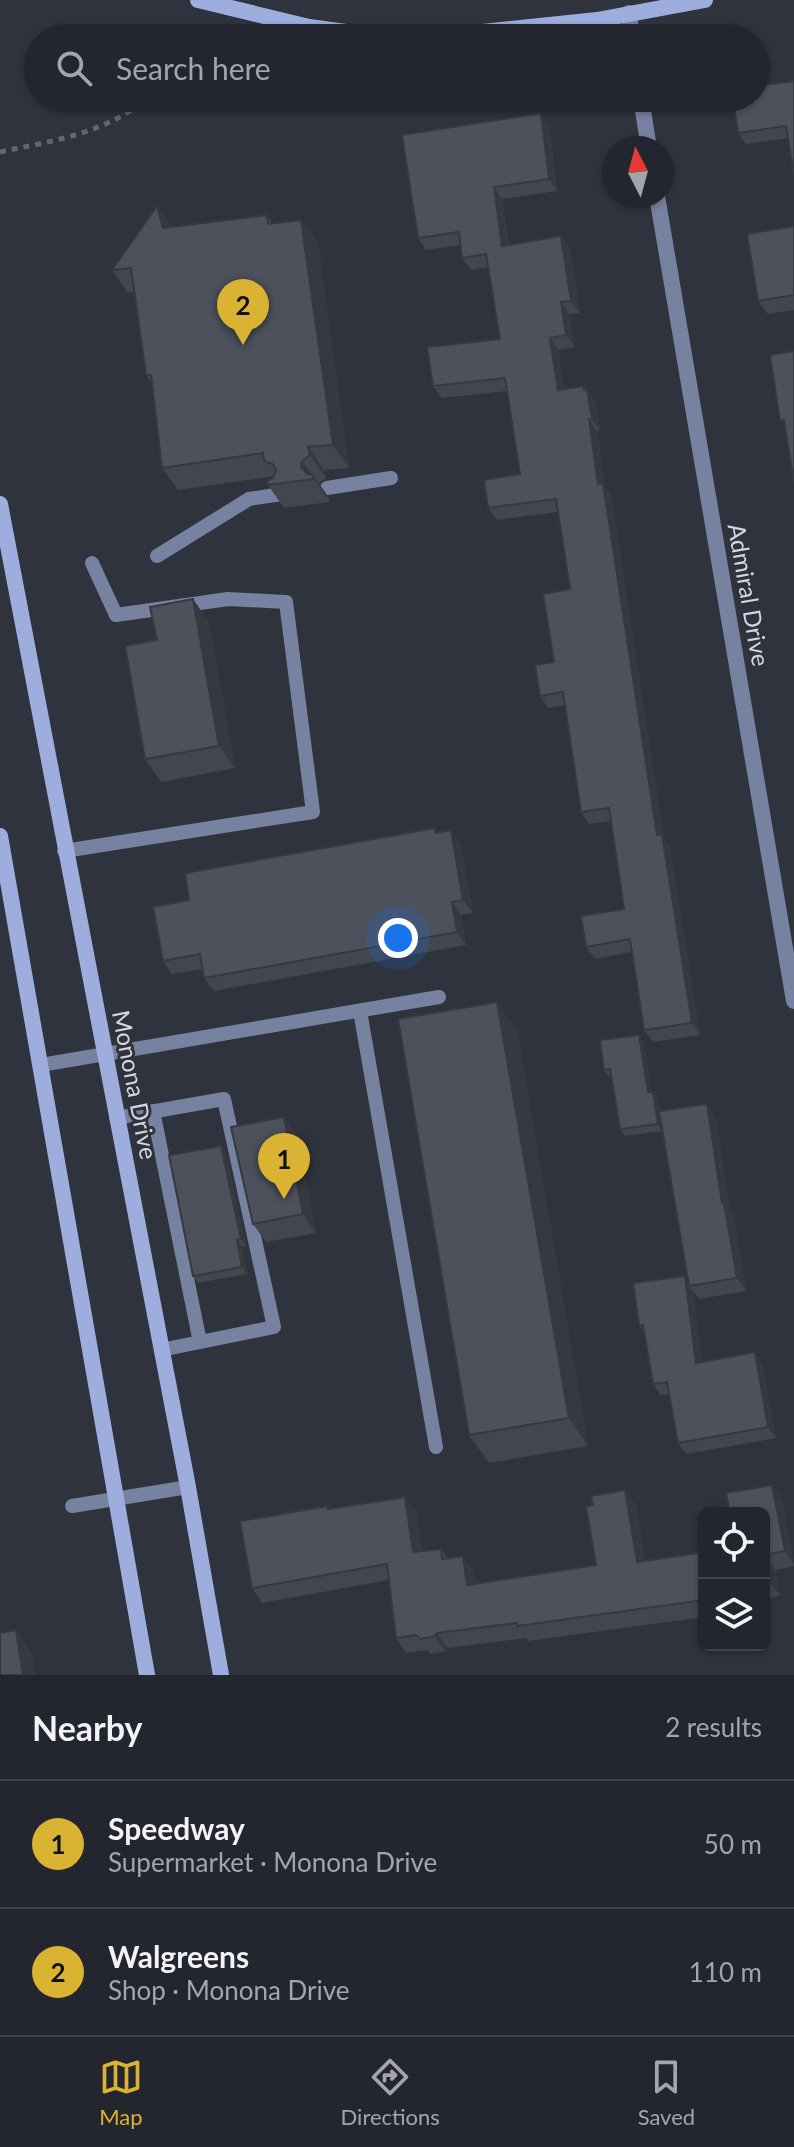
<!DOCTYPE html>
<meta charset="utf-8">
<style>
body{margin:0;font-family:Lato,sans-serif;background:#2f323a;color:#f1f3f6}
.controls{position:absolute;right:24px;bottom:24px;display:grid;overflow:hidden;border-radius:12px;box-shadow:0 2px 6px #0004}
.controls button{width:72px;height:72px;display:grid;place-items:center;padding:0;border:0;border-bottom:2px solid #40434a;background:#23262e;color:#f1f3f6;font:40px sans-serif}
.compass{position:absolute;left:602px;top:136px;width:72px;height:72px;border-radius:50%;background:#23262e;box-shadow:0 2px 6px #0004;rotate:354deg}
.you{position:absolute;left:398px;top:938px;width:28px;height:28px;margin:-20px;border:6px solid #fff;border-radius:50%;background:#1a73e8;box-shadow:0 0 0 12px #1a73e833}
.badge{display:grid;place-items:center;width:52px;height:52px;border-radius:50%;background:#dab333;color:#111;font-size:26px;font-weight:700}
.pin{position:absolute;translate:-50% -66px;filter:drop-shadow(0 2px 4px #0008)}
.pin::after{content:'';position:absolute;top:42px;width:28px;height:24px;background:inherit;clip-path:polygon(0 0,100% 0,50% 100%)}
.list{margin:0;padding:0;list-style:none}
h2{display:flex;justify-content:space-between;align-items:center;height:104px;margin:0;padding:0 32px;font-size:34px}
h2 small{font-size:26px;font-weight:400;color:#a3a5aa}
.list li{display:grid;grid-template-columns:52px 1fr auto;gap:24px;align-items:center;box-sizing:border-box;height:128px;padding:0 32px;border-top:2px solid #40434a}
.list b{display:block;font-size:30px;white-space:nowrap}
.list p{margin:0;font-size:26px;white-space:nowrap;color:#a3a5aa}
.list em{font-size:26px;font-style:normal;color:#a3a5aa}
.icon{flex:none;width:44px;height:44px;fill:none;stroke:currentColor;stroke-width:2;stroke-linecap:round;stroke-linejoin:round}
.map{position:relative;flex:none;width:794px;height:1675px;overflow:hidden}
.search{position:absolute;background:#23262e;box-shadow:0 2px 6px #0004;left:24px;right:24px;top:24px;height:88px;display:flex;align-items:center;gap:20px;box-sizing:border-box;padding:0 28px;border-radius:44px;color:#a3a5aa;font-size:30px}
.sheet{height:360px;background:#23262e}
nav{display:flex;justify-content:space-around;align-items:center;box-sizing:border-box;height:112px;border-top:2px solid #40434a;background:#23262e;font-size:22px;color:#a3a5aa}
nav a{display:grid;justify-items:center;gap:4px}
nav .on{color:#dab333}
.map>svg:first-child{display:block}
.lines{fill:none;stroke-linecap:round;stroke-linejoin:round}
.path{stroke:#63666f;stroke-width:5;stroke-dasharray:6 6;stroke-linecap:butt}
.lane{stroke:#7781a0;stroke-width:14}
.street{stroke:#7781a0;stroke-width:16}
.secondary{stroke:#9dadde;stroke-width:16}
.wall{fill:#42464f}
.shaded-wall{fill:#363940}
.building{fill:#4d515c;stroke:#363940;stroke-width:2}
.labels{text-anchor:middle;stroke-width:6;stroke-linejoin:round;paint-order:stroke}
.street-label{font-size:24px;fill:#d5d8de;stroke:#2f333d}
</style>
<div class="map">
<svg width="794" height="1675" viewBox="0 0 794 1675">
<rect width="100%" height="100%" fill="#2f333d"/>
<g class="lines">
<path class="path" d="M 0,152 C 51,141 106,134 147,98"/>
<g class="lane">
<path d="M 327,488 L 391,478"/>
<path d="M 157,556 L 249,499 L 282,494"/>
<path d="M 64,851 L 313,812 L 286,602 L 228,599 L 116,615 L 92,563"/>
<path d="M 360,1011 L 436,1447"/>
<path d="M 41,1065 L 439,997"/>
<path d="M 153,1111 L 200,1342"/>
<path d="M 116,1118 L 224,1099 L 274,1327 L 161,1350"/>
<path d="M 72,1506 L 188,1487"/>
</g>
<g class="street">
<path d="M 629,13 L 632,38"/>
<path d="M 641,98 L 649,148"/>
<path d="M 657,196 L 794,1001"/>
</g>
<g class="secondary">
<path d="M 198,0 L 309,27 L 383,37 L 473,33 L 597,20 L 705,0"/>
<path d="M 0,504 L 188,1487 L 221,1675"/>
<path d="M 0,836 L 147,1675"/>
</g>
</g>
<g class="wall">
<path d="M 794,81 L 788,138 L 746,144 L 738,133 Z"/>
<path d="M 549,125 L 557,191 L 502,199 L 509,245 L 561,236 L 570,248 L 580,313 L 569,314 L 575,347 L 558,350 L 564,389 L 584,386 L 596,402 L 600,431 L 597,431 L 605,487 L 611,495 L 664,838 L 670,846 L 700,1035 L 653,1042 L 644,1030 L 632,952 L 595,959 L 586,947 L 624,909 L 611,821 L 589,824 L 581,812 L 565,705 L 548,708 L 540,696 L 554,662 L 570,589 L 558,512 L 497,520 L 488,508 L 520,474 L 507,391 L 442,398 L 433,386 L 500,339 L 488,267 L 471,270 L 462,258 L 461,245 L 426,250 L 418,238 Z"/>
<path d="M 267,215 L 273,224 L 301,220 L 318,243 L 349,468 L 324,470 L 326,478 L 319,483 L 329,498 L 330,502 L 284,508 L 268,485 L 274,476 L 178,490 L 162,468 L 152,385 L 146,375 L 134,292 L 128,293 L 112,270 L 172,227 Z"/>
<path d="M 794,226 L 794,310 L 768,314 L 758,301 Z"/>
<path d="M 209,622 L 235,768 L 161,782 L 145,759 L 157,640 Z"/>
<path d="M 438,832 L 460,843 L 473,913 L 461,915 L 466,945 L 214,991 L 204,978 L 203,969 L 172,974 L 163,961 L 189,900 Z"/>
<path d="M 517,1030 L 588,1446 L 489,1463 L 469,1435 Z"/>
<path d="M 644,1042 L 651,1092 L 653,1092 L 658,1099 L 660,1111 L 707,1104 L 716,1118 L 730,1212 L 734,1216 L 746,1291 L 699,1299 L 693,1291 L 702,1362 L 762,1363 L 776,1438 L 686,1454 L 678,1443 L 669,1394 L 660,1395 L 653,1384 L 644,1333 L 639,1325 L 688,1281 L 662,1131 L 625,1136 L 620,1129 L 611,1077 L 609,1077 L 604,1070 Z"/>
<path d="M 284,1117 L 298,1136 L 316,1233 L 266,1242 L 253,1224 Z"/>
<path d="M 221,1146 L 226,1153 L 246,1246 L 242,1247 L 247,1274 L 198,1283 L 193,1276 Z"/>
<path d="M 405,1497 L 416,1512 L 422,1551 L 441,1549 L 448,1558 L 474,1571 L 475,1584 L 596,1565 L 636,1505 L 645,1561 L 704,1552 L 704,1617 L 528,1641 L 526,1638 L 448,1648 L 445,1651 L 431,1654 L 427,1650 L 406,1653 L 396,1638 L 389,1580 L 262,1603 L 252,1588 L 328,1506 L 329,1509 Z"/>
<path d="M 782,1499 L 794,1566 L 775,1570 L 780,1596 L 764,1599 L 764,1513 Z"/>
</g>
<g class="shaded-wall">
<path d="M 541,113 L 549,125 L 557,191 L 549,179 Z"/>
<path d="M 494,187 L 502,199 L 510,258 L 502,246 Z"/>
<path d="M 157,206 L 173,228 L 163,228 Z"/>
<path d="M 301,220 L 318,243 L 349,468 L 333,445 Z"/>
<path d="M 561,236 L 570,248 L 580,313 L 571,301 Z"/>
<path d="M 561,302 L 569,314 L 575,347 L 566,335 Z"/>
<path d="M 550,338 L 558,350 L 566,402 L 558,390 Z"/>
<path d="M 584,386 L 596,402 L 600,431 L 592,419 Z"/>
<path d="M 589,419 L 597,431 L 605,487 L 611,495 L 664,838 L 670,846 L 700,1035 L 692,1023 L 657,835 L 598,484 Z"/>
<path d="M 308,447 L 324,470 L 326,478 L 310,455 Z"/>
<path d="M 302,461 L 329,498 L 330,502 L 314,479 L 310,479 L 301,467 Z"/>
<path d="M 193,599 L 209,622 L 235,768 L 219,746 Z"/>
<path d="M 451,830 L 460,843 L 473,913 L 463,900 Z"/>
<path d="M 452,902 L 461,915 L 466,945 L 457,932 Z"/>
<path d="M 497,1002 L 517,1030 L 588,1446 L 569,1418 Z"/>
<path d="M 639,1035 L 644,1042 L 652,1100 L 648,1092 Z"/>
<path d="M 653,1092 L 658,1099 L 663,1131 L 658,1124 Z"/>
<path d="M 707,1104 L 716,1118 L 730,1212 L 734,1216 L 746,1291 L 737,1278 L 722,1203 Z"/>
<path d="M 284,1117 L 298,1136 L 316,1233 L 303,1214 Z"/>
<path d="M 221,1146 L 226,1153 L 246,1246 L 241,1239 Z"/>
<path d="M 237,1240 L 242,1247 L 247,1274 L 242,1267 Z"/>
<path d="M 685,1276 L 691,1285 L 689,1286 L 693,1291 L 703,1373 L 696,1363 Z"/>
<path d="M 755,1352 L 762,1363 L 776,1438 L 768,1427 Z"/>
<path d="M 772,1485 L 782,1499 L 794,1564 L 785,1551 Z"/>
<path d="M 625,1490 L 636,1505 L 648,1577 L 637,1562 Z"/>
<path d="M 405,1497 L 416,1512 L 424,1567 L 413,1552 Z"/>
<path d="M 764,1555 L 775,1570 L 780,1596 L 769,1581 Z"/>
<path d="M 463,1556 L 474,1571 L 477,1600 L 467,1585 Z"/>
<path d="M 16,1630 L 32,1653 L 36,1675 L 23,1675 Z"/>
<path d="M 437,1633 L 448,1648 L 445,1651 L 435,1636 Z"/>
</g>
<g class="building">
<path d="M 794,81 L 794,176 L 786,126 L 738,133 L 733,98 L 756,98 L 756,86 Z"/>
<path d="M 541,113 L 549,179 L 494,187 L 502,246 L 561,236 L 571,301 L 561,302 L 566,335 L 550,338 L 558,390 L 584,386 L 584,390 L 587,390 L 592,419 L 589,419 L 598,484 L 603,483 L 657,835 L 662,834 L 692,1023 L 644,1030 L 630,939 L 586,947 L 581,916 L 624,909 L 609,808 L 581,812 L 563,692 L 540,696 L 535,665 L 554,662 L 543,594 L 570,589 L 556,499 L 488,508 L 484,480 L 520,474 L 505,378 L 433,386 L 427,347 L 500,339 L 486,254 L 462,258 L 459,232 L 418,238 L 402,135 Z"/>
<path d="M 157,206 L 163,228 L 267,215 L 268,224 L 301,220 L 333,445 L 308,447 L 310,455 L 302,461 L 301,467 L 307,474 L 313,475 L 314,479 L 268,485 L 267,481 L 273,478 L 276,470 L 273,464 L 264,461 L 263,453 L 162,468 L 151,375 L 146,375 L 131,268 L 112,270 Z"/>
<path d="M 794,226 L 794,295 L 758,301 L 747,234 Z"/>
<path d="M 794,351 L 794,484 L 784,420 L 780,421 L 770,355 Z"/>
<path d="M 193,599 L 219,746 L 145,759 L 125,646 L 157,640 L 150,607 Z"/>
<path d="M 435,828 L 436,833 L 451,830 L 463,900 L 452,902 L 457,932 L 204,978 L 200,954 L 163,961 L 153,907 L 189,900 L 185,873 Z"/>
<path d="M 497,1002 L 569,1418 L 469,1435 L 398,1019 Z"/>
<path d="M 639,1035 L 648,1092 L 653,1092 L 658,1124 L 620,1129 L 610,1069 L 604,1070 L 600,1040 Z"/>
<path d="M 707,1104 L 722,1203 L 724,1203 L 737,1278 L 689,1286 L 659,1111 Z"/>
<path d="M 284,1117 L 303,1214 L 253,1224 L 231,1127 Z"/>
<path d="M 221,1146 L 241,1239 L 237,1240 L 242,1267 L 193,1276 L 169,1155 Z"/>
<path d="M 685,1276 L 696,1363 L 755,1352 L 768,1427 L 678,1443 L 667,1382 L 653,1384 L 643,1325 L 639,1325 L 633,1283 Z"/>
<path d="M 772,1485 L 785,1551 L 764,1555 L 769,1581 L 764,1582 L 764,1513 L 730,1513 L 726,1493 Z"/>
<path d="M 625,1490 L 637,1562 L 704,1552 L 704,1600 L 517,1626 L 517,1623 L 437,1633 L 435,1636 L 421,1639 L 416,1635 L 396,1638 L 387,1564 L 252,1588 L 240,1521 L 328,1506 L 328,1509 L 405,1497 L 413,1552 L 441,1549 L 442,1559 L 463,1556 L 467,1585 L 596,1565 L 586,1507 L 593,1505 L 591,1496 Z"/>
<path d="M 16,1630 L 23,1675 L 0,1675 L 0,1633 Z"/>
</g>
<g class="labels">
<g class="street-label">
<text transform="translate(748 595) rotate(80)" y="8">Admiral Drive</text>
<text transform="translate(134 1085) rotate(79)" y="8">Monona Drive</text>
</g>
</g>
</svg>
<div class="controls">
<button><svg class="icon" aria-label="locate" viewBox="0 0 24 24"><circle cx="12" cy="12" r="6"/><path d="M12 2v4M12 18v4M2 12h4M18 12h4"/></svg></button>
<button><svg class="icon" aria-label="layers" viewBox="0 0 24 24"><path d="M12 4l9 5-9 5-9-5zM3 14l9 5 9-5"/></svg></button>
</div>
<svg class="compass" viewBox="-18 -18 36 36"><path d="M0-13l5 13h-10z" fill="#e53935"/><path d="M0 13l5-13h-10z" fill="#a3a5aa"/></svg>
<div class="you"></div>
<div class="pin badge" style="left:284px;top:1199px">1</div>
<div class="pin badge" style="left:243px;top:345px">2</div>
<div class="search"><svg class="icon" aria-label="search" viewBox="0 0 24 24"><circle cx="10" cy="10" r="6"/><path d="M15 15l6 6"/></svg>Search here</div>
</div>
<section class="sheet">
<h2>Nearby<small>2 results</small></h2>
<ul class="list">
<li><span class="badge">1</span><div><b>Speedway</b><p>Supermarket · Monona Drive</p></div><em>50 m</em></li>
<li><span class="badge">2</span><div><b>Walgreens</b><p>Shop · Monona Drive</p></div><em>110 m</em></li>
</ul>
</section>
<nav>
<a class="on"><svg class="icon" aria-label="map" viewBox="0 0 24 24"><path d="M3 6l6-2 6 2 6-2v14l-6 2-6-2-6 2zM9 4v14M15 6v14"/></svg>Map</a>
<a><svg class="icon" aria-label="directions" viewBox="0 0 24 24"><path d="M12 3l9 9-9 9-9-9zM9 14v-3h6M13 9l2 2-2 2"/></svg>Directions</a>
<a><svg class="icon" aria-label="saved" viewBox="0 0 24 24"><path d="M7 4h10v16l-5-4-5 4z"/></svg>Saved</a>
</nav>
